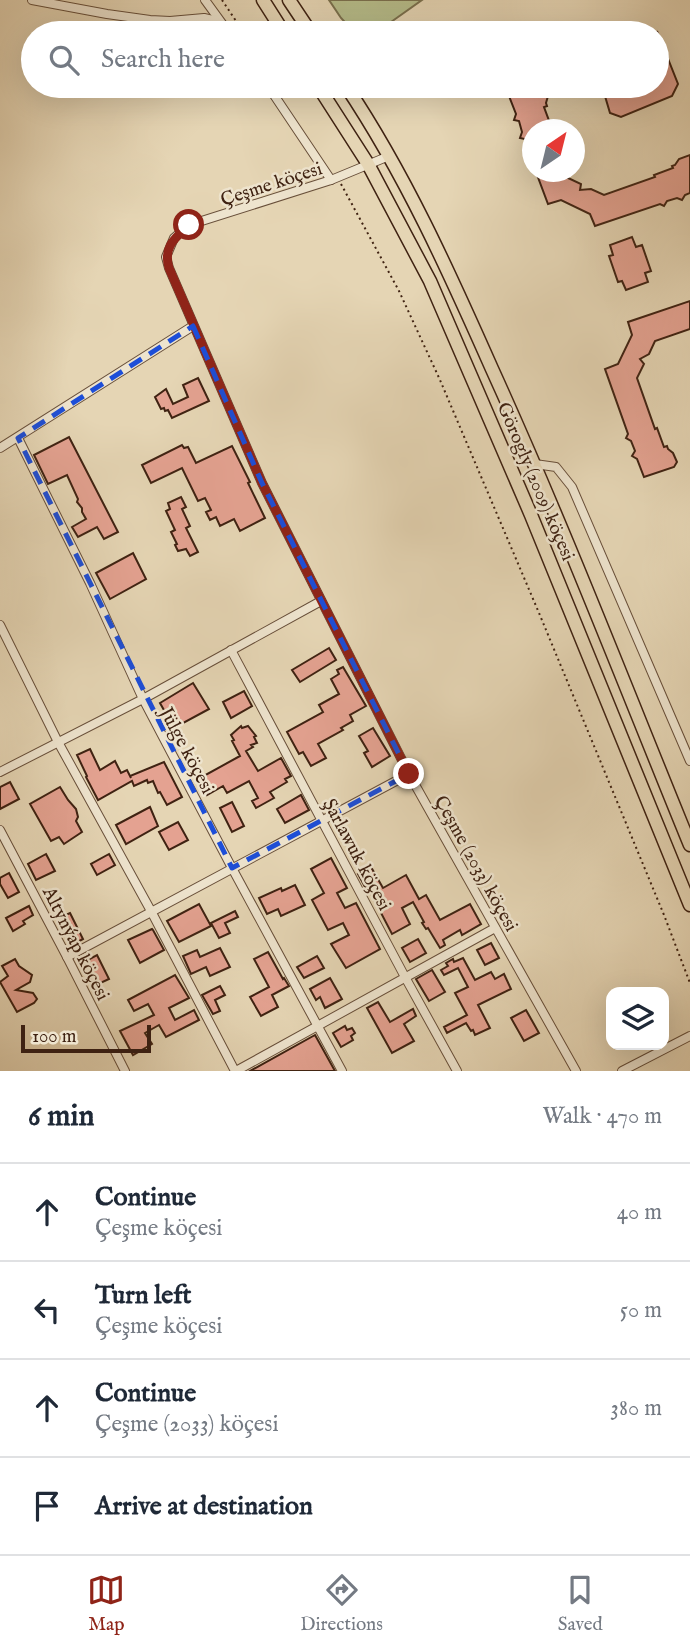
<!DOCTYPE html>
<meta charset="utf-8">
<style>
body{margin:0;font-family:"IM FELL English",serif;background:#f6f6f7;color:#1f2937}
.controls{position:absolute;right:21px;bottom:21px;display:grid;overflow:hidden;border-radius:14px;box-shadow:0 7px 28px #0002}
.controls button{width:63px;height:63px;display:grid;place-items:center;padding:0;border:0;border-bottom:2px solid #e0e1e3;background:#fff;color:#1f2937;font:35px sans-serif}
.compass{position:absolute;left:522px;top:119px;width:63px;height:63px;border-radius:50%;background:#fff;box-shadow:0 7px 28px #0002;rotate:35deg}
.scale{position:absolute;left:21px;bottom:18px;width:130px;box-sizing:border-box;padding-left:7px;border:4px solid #3f2212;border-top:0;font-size:19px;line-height:24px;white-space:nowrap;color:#3f2212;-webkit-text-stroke:5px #eee4ce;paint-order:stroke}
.stop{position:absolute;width:21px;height:21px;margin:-16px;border:5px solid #8f2418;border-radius:50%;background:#fff}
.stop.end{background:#8f2418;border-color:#fff;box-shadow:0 2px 7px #0008}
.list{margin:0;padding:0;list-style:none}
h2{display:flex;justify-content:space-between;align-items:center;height:91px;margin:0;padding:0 28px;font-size:30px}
h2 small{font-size:23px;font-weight:400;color:#747a83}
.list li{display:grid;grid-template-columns:46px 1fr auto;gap:21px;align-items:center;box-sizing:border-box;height:98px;padding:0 28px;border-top:2px solid #e0e1e3}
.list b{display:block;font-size:26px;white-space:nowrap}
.list p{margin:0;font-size:23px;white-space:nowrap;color:#747a83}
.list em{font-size:23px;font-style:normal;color:#747a83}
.icon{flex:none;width:38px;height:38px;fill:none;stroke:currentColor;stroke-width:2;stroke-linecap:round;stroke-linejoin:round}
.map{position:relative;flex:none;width:690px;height:1071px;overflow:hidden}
.search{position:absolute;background:#fff;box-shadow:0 7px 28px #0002;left:21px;right:21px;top:21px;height:77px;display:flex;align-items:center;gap:18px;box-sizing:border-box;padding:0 24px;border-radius:38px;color:#747a83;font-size:26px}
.sheet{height:483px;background:#fff}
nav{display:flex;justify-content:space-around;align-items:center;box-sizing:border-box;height:98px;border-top:2px solid #e0e1e3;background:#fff;font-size:19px;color:#747a83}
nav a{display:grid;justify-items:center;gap:4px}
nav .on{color:#8f2418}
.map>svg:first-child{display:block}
.green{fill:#b6bd8b;stroke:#7a704e;stroke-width:2}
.building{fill:#e4a291;stroke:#3f2212;stroke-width:2}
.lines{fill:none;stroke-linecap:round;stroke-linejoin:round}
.minor-casing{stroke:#684f3a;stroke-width:10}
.primary-casing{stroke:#3f2212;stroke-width:15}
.path{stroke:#3f2212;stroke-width:2;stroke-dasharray:2 3.5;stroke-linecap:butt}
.minor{stroke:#eee4ce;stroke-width:8}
.primary{stroke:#e5d5b4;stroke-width:12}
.route{stroke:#8f2418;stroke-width:9}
.marked{fill:none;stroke:#1d4ed8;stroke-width:5;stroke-dasharray:14 9;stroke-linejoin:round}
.labels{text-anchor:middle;stroke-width:5;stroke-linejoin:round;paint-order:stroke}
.street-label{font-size:19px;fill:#3f2212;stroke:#eee4ce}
</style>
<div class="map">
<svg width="690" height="1071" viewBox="0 0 690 1071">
<rect width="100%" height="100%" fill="#e5d5b4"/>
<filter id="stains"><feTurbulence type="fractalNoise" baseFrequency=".00286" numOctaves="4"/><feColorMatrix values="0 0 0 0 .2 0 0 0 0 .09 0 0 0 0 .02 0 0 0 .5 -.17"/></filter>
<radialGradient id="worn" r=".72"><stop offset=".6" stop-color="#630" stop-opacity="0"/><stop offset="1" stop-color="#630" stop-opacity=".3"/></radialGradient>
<path class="green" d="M 329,0 L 422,0 L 384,27 L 372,33 L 355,33 L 341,18 Z"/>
<g class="building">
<path d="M 657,31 L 678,84 L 672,96 L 621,117 L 610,113 L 602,86 L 657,86 Z"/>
<path d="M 537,86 L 545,87 L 548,96 L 546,103 L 547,106 L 544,107 L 551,126 L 549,126 L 550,130 L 533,130 L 532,158 L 525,139 L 520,138 L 522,132 L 519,121 L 514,120 L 516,114 L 509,96 Z"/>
<path d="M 690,155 L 690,193 L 685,195 L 682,200 L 677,198 L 667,201 L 664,206 L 660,204 L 595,226 L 590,214 L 561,200 L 548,204 L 536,172 L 565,172 L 566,177 L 581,184 L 580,190 L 591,189 L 604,195 L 655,177 L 654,175 L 673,168 L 672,166 L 675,165 L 679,159 Z"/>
<path d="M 632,237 L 636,247 L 642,245 L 651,271 L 645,273 L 648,282 L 626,290 L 622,281 L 618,282 L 609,256 L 613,255 L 610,245 Z"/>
<path d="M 690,301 L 690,329 L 655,341 L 649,354 L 640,359 L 644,364 L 637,378 L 655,429 L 657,428 L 664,447 L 667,446 L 668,449 L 673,453 L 677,462 L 674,467 L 644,477 L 637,459 L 632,456 L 635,451 L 631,441 L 626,438 L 628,434 L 605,369 L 618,364 L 632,335 L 628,322 Z"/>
<path d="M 198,378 L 209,401 L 172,418 L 168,410 L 165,411 L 164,408 L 161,409 L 155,397 L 166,389 L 173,404 L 188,397 L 183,385 Z"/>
<path d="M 69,437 L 118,532 L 104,539 L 97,527 L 78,537 L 72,527 L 86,519 L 82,512 L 82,508 L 77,502 L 78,499 L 67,475 L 48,484 L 34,455 Z"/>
<path d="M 182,445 L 184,448 L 188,447 L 196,463 L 232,446 L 250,482 L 248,483 L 265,518 L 240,531 L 234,519 L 220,526 L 216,517 L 210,520 L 206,512 L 211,510 L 205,498 L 198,501 L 182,468 L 151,483 L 142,465 Z"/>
<path d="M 181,497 L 186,507 L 182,509 L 190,526 L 186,528 L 198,552 L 190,556 L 186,549 L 178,551 L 175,545 L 177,544 L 171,532 L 175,530 L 166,511 L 170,509 L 168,503 Z"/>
<path d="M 133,553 L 146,579 L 110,599 L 96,573 Z"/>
<path d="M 329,648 L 336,660 L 300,682 L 292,670 Z"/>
<path d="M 343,667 L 366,706 L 350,715 L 353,721 L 341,728 L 343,730 L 318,744 L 326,758 L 311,766 L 303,752 L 299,754 L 287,732 L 323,712 L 319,705 L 339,694 L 331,679 L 339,674 L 337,670 Z"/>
<path d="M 193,683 L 209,709 L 174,728 L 160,703 Z"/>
<path d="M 244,691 L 252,706 L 231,718 L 223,702 Z"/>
<path d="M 241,726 L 242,728 L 248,726 L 256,736 L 254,737 L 257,743 L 251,745 L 253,747 L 246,751 L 258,771 L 281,758 L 291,776 L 285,779 L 287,782 L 270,792 L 274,798 L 256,808 L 252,801 L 258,798 L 249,781 L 227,793 L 223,786 L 207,795 L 200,778 L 240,756 L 232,741 L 234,740 L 231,735 Z"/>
<path d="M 373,728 L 390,756 L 372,767 L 364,753 L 368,751 L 359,736 Z"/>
<path d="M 90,749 L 100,770 L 115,761 L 121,773 L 127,770 L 131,778 L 130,776 L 164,762 L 182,797 L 167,805 L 160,792 L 158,793 L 153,781 L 148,783 L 147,780 L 134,786 L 132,781 L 98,800 L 86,777 L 87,776 L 77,755 Z"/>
<path d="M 10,782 L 19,799 L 0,809 L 0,787 Z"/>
<path d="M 60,787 L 68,800 L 76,809 L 78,817 L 76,821 L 82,832 L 64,844 L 59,837 L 51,841 L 30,804 Z"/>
<path d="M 301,795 L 309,810 L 285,823 L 277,809 Z"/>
<path d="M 232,802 L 244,826 L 232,832 L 220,808 Z"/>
<path d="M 150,807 L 158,826 L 126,844 L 116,825 Z"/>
<path d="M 178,822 L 188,840 L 169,850 L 159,832 Z"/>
<path d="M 46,854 L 55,871 L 36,880 L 28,864 Z"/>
<path d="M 109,854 L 115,865 L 97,875 L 91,864 Z"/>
<path d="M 331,858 L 347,888 L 337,893 L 345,908 L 356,903 L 380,949 L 346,968 L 331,944 L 349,935 L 343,923 L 328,930 L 312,900 L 324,893 L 311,869 Z"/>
<path d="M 371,867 L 383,888 L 406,875 L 419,899 L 426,895 L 440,920 L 470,904 L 481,924 L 462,935 L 460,930 L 443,940 L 445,945 L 440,948 L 428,928 L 426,929 L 422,923 L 424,922 L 413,902 L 402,908 L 410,924 L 392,934 L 367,886 L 365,887 L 358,874 Z"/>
<path d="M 9,873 L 19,892 L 8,898 L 0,884 L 0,878 Z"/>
<path d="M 295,885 L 305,905 L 281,916 L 278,909 L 267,914 L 259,898 L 281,888 L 282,891 Z"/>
<path d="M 199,904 L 211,926 L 179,942 L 167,921 Z"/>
<path d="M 29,906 L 33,915 L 23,921 L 25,924 L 13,931 L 6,918 Z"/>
<path d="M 235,911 L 238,917 L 225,923 L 230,933 L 219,938 L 211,923 Z"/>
<path d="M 70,913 L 83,939 L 72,945 L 59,918 Z"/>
<path d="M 152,929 L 153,930 L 164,950 L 140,963 L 128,940 Z"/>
<path d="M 418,939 L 426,953 L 410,962 L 402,948 Z"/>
<path d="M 491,943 L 499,958 L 485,965 L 477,950 Z"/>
<path d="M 220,948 L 230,967 L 210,976 L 206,967 L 191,974 L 183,956 L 197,950 L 200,957 Z"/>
<path d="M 268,952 L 283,979 L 284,978 L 289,986 L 272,995 L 278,1007 L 261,1016 L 250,997 L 269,987 L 254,959 Z"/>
<path d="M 97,955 L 109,979 L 94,986 L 82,963 Z"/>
<path d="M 317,956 L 324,968 L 304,978 L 297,967 Z"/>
<path d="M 463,958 L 475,980 L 491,972 L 495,979 L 504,974 L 511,989 L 478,1005 L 490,1028 L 475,1035 L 473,1030 L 471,1031 L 466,1023 L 447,1033 L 444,1027 L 467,1015 L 455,993 L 468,987 L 458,968 L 444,975 L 441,970 L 448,966 L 446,963 L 453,959 L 454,962 Z"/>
<path d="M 15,959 L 19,966 L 32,975 L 30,982 L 16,990 L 33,993 L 37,999 L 34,1003 L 17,1012 L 0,982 L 8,976 L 2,966 Z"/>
<path d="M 432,970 L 445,992 L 429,1001 L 416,979 Z"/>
<path d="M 175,975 L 189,998 L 169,1008 L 175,1020 L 194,1010 L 199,1020 L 166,1037 L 159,1025 L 145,1033 L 152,1044 L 133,1055 L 120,1031 L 154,1015 L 148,1004 L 134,1011 L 128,1000 Z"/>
<path d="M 330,978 L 342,999 L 325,1008 L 320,997 L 316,1000 L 310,989 Z"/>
<path d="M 220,986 L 225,995 L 215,1000 L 220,1011 L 213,1014 L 202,995 Z"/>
<path d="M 378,1002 L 390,1022 L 413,1009 L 416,1016 L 404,1024 L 414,1041 L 392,1053 L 367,1008 Z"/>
<path d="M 526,1010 L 539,1033 L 524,1041 L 511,1018 Z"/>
<path d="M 345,1026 L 347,1030 L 352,1028 L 355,1033 L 351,1036 L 353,1040 L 341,1047 L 333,1033 Z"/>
<path d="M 315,1035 L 335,1071 L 250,1071 Z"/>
</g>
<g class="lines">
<g class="minor-casing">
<g id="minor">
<path d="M 32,0 L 107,14 L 150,20 L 170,21 L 204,18 L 213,20 L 224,27"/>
<path d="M 205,0 L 229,33"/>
<path d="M 268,86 L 331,180"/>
<path d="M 389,156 L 331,180 L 189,225 L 174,238 L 166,257 L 169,268 L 262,483 L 409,774 L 576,1071"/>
<path d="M 18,438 L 90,583 L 143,699 L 232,868 L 342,1071"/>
<path d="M 0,448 L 193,326"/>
<path d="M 535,464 L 556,467 L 572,487 L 690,761"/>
<path d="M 0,625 L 58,742 L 151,911 L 235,1071"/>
<path d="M 231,650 L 405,977 L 457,1071"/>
<path d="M 0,772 L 143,699 L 321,601"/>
<path d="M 0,830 L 67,957 L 125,1071"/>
<path d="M 67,957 L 409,774"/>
<path d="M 236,1071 L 495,928"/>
<path d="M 622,1071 L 690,1036"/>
</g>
</g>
<g class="primary-casing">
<g id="primary">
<path d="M 263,0 L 284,33"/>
<path d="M 289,0 L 311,33"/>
<path d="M 318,86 L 368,164 L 430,281 L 531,515 L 690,905"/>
<path d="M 346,86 C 405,174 449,272 492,369 C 563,525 625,686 690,845"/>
</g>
</g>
<g class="path">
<path d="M 222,0 L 244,33"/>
<path d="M 341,184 L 399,291 L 440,380 L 539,613 L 664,915 L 690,983"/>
</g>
<use href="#minor" class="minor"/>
<use href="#primary" class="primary"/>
</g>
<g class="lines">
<path class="route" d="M 189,225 C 174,239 163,247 169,268 L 262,483 L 409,774"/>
</g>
<path class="marked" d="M 193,326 L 262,483 L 409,774 L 232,868 L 18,438 Z"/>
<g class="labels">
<g class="street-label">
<text transform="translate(271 183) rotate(-18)" y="7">Çeşme köçesi</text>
<text transform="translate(537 481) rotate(67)" y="7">Görogly (2009) köçesi</text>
<text transform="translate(188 750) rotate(62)" y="7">Jülge köçesi</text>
<text transform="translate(358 854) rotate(62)" y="7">Şarlawuk köçesi</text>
<text transform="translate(477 863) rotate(61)" y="7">Çeşme (2033) köçesi</text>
<text transform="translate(77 943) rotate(63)" y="7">Altynýap köçesi</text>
</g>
</g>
<rect width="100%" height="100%" filter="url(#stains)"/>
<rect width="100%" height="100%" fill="url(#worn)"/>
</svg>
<div class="controls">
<button><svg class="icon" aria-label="layers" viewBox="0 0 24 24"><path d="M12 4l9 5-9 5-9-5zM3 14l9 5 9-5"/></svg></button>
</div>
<svg class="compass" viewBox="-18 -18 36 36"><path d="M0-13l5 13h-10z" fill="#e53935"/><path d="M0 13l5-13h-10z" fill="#747a83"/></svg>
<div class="scale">100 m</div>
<div class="stop" style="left:189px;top:225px"></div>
<div class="stop end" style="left:409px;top:774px"></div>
<div class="search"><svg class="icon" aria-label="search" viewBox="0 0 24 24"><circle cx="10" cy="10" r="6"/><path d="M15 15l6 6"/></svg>Search here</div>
</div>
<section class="sheet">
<h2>6 min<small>Walk · 470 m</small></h2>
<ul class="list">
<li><svg class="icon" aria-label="ahead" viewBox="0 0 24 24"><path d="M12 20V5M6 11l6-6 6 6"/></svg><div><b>Continue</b><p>Çeşme köçesi</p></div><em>40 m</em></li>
<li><svg class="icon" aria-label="left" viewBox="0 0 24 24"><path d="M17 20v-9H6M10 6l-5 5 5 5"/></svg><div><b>Turn left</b><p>Çeşme köçesi</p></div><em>50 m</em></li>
<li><svg class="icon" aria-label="ahead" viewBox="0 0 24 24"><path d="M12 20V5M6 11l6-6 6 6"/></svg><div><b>Continue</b><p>Çeşme (2033) köçesi</p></div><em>380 m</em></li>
<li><svg class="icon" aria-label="arrive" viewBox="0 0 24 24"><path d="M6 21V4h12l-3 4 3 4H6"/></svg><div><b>Arrive at destination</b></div></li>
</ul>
</section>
<nav>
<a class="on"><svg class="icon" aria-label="map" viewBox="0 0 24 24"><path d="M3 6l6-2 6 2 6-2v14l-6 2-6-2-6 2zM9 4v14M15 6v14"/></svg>Map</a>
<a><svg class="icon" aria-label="directions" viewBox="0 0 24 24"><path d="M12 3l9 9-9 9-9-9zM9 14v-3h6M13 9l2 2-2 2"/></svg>Directions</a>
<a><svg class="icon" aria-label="saved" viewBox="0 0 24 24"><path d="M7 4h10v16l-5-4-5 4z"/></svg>Saved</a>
</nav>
